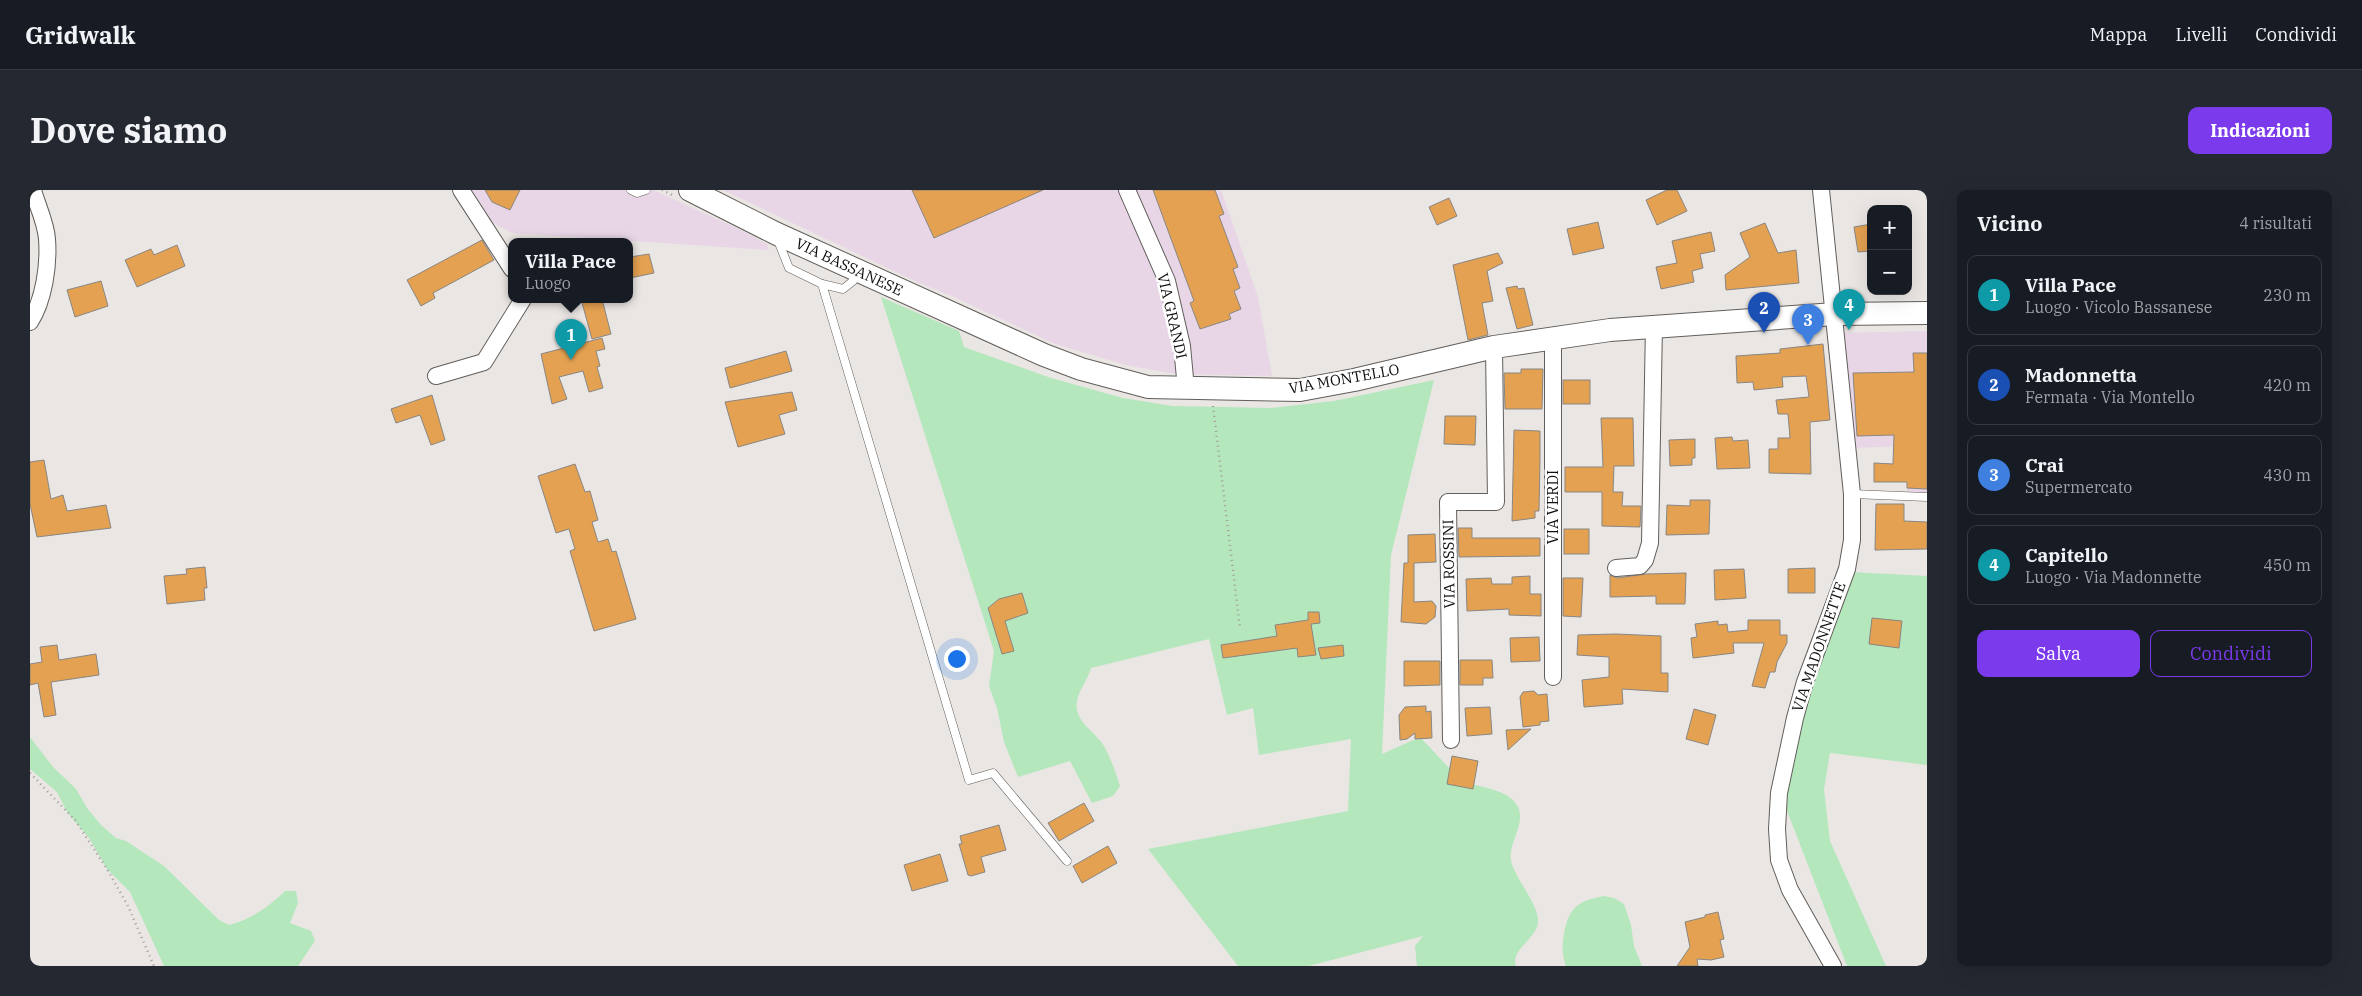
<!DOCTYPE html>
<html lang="it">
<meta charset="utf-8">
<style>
body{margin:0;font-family:"IBM Plex Serif",serif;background:#242831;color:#f1f3f6}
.controls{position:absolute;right:15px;top:15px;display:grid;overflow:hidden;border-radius:10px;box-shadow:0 5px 20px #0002}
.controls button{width:45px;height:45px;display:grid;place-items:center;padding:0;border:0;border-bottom:1px solid #363941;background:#171b24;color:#f1f3f6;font:25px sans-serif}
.you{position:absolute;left:926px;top:468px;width:18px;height:18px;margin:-12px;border:4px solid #fff;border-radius:50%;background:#1a73e8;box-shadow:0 0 0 8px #1a73e833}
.badge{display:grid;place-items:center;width:32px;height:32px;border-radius:50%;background:#7c3aed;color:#fff;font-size:16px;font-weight:700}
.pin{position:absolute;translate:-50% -41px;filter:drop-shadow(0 1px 2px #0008)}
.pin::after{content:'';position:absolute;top:26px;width:18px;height:15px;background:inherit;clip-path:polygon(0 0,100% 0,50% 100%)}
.popup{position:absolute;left:478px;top:48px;width:125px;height:65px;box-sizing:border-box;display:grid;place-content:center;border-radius:10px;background:#171b24;filter:drop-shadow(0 1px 4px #0005);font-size:16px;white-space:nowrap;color:#9ea1a6}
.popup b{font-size:19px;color:#f1f3f6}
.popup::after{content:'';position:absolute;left:50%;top:100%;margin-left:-10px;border:10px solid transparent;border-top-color:#171b24}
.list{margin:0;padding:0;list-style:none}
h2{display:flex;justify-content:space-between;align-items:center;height:65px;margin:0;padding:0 20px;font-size:21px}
h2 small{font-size:16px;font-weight:400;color:#9ea1a6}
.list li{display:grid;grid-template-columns:32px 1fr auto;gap:15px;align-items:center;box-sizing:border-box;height:80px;margin:0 10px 10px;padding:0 10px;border:1px solid #363941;border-radius:10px}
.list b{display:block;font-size:19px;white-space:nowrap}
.list p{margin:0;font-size:16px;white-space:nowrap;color:#9ea1a6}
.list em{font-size:16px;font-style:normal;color:#9ea1a6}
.actions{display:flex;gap:10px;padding:15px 20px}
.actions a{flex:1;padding:11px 0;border:1px solid #7c3aed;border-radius:10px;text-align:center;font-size:18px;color:#7c3aed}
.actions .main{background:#7c3aed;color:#fff}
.map{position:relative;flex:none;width:1897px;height:776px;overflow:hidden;border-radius:10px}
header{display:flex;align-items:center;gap:30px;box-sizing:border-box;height:70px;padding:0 25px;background:#171b24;border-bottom:1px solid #363941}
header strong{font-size:24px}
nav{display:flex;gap:28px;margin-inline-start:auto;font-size:18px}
.intro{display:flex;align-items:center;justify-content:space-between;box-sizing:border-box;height:120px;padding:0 30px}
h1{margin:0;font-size:35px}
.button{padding:12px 22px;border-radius:10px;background:#7c3aed;color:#fff;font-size:18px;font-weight:700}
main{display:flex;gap:30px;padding:0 30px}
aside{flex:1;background:#171b24;border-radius:10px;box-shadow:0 5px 20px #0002}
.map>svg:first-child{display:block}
.industrial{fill:#e8d6e7}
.green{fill:#b4e7bc}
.building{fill:#e4a151;stroke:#898683}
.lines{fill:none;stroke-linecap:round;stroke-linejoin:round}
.lane-casing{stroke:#615e5b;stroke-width:9}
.street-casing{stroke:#615e5b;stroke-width:18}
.secondary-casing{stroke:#615e5b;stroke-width:24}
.path{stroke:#a19d9b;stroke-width:2.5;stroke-dasharray:1 4;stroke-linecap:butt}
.lane{stroke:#fff;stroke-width:8}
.street{stroke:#fff;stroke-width:16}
.secondary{stroke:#fff;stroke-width:22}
.labels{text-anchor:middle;stroke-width:5;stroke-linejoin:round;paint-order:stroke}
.street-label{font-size:15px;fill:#100e0d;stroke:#fff}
</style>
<header>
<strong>Gridwalk</strong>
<nav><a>Mappa</a><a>Livelli</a><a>Condividi</a></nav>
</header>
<div class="intro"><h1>Dove siamo</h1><a class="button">Indicazioni</a></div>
<main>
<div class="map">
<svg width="1897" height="776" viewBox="0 0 1897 776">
<rect width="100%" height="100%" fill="#eae6e3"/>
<g class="industrial">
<path d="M 422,0 L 623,0 L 711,40 L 737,54 L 739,60 L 482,43 L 442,22 Z"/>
<path d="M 693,0 L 1191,0 L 1228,107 L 1242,186 L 1146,184 L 1100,176 L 1025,154 L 924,107 L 887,92 Z"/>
<path d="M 1897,141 L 1897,304 L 1877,304 L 1876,256 L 1821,258 L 1807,143 Z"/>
</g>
<g class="green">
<path d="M 851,107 L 929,141 L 934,157 L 1021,188 L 1093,208 L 1142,216 L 1241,218 L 1304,211 L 1404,190 L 1361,365 L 1352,564 L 1390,547 L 1435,595 L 1438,593 C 1453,598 1480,600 1488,617 C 1496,635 1478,652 1481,670 C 1484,688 1510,715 1508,733 C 1506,749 1480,760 1486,776 L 1387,776 L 1385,756 L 1393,746 L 1279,776 L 1208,776 L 1118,659 L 1318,621 L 1321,549 L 1229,565 L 1223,518 L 1197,525 L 1179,449 L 1061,478 C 1058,490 1049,499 1047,511 C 1043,531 1065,541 1074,556 C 1081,569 1086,583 1090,596 L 1083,606 L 1062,613 L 1040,571 L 988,587 L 974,552 L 967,518 L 959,496 L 964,461 Z"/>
<path d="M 1820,382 L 1897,386 L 1897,575 L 1800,563 L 1794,599 L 1800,651 L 1856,776 L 1817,776 L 1754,613 L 1771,524 Z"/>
<path d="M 0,547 L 23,577 L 46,599 L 57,618 L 71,635 L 86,648 L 96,651 L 134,676 L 189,730 L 199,735 C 220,730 240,716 255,701 L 266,701 L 268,713 L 260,733 L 281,741 L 285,751 L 268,776 L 134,776 L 100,702 L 77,679 L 59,648 L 37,622 L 27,602 L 0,579 Z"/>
<path d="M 1573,706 L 1584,708 L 1594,714 L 1601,735 L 1604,756 L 1612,776 L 1536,776 C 1532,765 1532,756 1534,744 C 1539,718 1546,712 1573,706 Z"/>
</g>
<g class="building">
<path d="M 455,0 L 490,0 L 480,20 L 462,12 Z"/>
<path d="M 882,0 L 1013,0 L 904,48 Z"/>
<path d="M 1123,0 L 1185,0 L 1194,24 L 1189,26 L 1208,77 L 1203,79 L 1210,98 L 1204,101 L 1211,119 L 1199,124 L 1201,129 L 1170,139 L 1160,113 L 1164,111 Z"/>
<path d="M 1637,0 L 1647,0 L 1657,21 L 1627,35 L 1616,10 Z"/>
<path d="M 1419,8 L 1427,26 L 1407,35 L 1399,17 Z"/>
<path d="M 1568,32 L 1574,58 L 1543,65 L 1537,39 Z"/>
<path d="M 1735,33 L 1748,63 L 1766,60 L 1769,93 L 1696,100 L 1695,85 L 1720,67 L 1710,43 Z"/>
<path d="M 1841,34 L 1841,61 L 1828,62 L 1824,37 Z"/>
<path d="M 1681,42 L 1685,61 L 1670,64 L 1673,78 L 1662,81 L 1664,92 L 1631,99 L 1626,77 L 1647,73 L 1642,51 Z"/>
<path d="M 452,50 L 464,70 L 403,103 L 405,108 L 391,116 L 377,90 Z"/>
<path d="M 147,55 L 155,76 L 107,97 L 95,70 L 121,59 L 124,65 Z"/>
<path d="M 1468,63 L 1473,73 L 1457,81 L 1463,111 L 1452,113 L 1458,145 L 1438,150 L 1423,75 Z"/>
<path d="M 619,64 L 624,83 L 600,88 L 600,67 Z"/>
<path d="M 71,91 L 78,116 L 45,127 L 37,100 Z"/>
<path d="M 1487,96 L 1488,99 L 1494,98 L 1503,135 L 1487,139 L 1476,98 Z"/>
<path d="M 551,109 L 572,109 L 581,144 L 562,149 Z"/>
<path d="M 572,148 L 575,159 L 566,161 L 570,176 L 567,177 L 573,198 L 559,202 L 553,181 L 529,187 L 537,209 L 522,214 L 511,164 Z"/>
<path d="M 1793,154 L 1800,230 L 1780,232 L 1781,284 L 1739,283 L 1739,259 L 1748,259 L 1748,248 L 1760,248 L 1758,224 L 1748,224 L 1746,210 L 1779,207 L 1776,186 L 1752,187 L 1753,197 L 1724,200 L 1723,192 L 1707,193 L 1706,166 L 1750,163 L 1750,159 Z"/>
<path d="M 756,161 L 762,181 L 700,198 L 695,178 Z"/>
<path d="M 1883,163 L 1897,163 L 1897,299 L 1877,298 L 1877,292 L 1844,292 L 1844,273 L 1863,274 L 1864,245 L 1827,246 L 1823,183 L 1884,182 Z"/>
<path d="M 1491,179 L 1513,179 L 1512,219 L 1475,219 L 1474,183 L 1491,183 Z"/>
<rect x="1533" y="190" width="27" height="24"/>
<path d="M 762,202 L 767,220 L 749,225 L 755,244 L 708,257 L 695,212 Z"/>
<path d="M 402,205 L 415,250 L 401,255 L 390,225 L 366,233 L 361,219 Z"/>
<path d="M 1415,226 L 1446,226 L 1445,255 L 1414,254 Z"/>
<path d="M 1571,228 L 1603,228 L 1604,276 L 1584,276 L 1583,302 L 1593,302 L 1592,316 L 1611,316 L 1610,337 L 1572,336 L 1572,302 L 1535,302 L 1535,277 L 1573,277 Z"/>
<path d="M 1484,240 L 1510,241 L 1510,270 L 1509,321 L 1505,321 L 1505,328 L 1482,331 Z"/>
<path d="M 1702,247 L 1703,251 L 1718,250 L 1720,278 L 1687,279 L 1685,248 Z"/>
<path d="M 1665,249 L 1665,268 L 1662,268 L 1662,275 L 1640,276 L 1639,250 Z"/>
<path d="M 14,270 L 21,309 L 33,305 L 37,321 L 76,315 L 81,338 L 7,347 L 0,314 L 0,272 Z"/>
<path d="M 545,274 L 555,302 L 560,301 L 568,330 L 562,332 L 568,352 L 578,349 L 582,362 L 586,361 L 606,429 L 564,441 L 540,361 L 545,359 L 539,339 L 526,343 L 508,286 Z"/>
<path d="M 1660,310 L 1680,310 L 1679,344 L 1636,345 L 1637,315 L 1660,316 Z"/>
<path d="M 1846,314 L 1874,314 L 1874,331 L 1897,332 L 1897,359 L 1845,360 Z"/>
<path d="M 1428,338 L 1442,338 L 1442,348 L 1510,348 L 1510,366 L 1429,367 Z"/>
<rect x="1534" y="339" width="25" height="25"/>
<path d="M 1405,344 L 1406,372 L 1384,373 L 1384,412 L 1402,411 L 1406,416 L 1405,427 L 1396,434 L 1371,432 L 1374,373 L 1378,373 L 1378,345 Z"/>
<path d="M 175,377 L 177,398 L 174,398 L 175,410 L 137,414 L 134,386 L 157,384 L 156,379 Z"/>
<path d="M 1785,378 L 1785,403 L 1758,403 L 1758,379 Z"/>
<path d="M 1714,379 L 1716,408 L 1685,410 L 1684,380 Z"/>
<path d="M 1656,383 L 1655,414 L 1626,414 L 1626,406 L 1580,407 L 1580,385 L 1587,388 L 1616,384 Z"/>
<path d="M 1500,386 L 1500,404 L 1511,404 L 1511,426 L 1479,425 L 1479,419 L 1437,421 L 1436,389 L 1461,388 L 1462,394 L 1482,394 L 1482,387 Z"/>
<path d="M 1533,388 L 1553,388 L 1551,427 L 1533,426 Z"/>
<path d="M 992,403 L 998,423 L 975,431 L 984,461 L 972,464 L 958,418 L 969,409 Z"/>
<path d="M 1278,422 L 1289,422 L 1290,433 L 1281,434 L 1286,465 L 1268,467 L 1267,458 L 1193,468 L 1191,455 L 1247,446 L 1245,435 L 1278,430 Z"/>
<path d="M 1842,428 L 1872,431 L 1869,458 L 1839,454 Z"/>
<path d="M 1718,430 L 1750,430 L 1750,445 L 1757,445 L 1757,453 L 1747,472 L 1745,482 L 1740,482 L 1735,498 L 1722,496 L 1734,453 L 1703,453 L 1704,463 L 1663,468 L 1661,448 L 1667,447 L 1665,434 L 1688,431 L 1688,435 L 1697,434 L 1698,442 L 1718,440 Z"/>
<path d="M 1586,444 L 1631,446 L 1631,483 L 1638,483 L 1638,502 L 1592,499 L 1593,514 L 1554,517 L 1552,490 L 1579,487 L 1579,467 L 1547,465 L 1548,445 Z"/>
<path d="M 1509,447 L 1510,471 L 1481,472 L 1480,448 Z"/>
<path d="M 27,455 L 29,470 L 66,464 L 69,485 L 21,492 L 26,525 L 14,527 L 8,493 L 0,495 L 0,474 L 12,472 L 10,457 Z"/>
<path d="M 1313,455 L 1314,466 L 1291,469 L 1288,458 Z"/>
<path d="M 1430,470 L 1462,470 L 1463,488 L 1453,488 L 1453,495 L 1430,495 Z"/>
<path d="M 1374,471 L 1410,471 L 1410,495 L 1374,496 Z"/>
<path d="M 1504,501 L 1508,505 L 1517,504 L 1519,531 L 1510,532 L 1510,535 L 1493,537 L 1490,507 L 1493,502 Z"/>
<path d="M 1396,516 L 1396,522 L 1401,521 L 1402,548 L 1385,549 L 1385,543 L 1377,549 L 1370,550 L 1369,525 L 1375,517 Z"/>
<path d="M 1460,517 L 1462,544 L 1437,546 L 1435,518 Z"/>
<path d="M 1664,519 L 1686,525 L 1678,555 L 1656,549 Z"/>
<path d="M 1501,539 L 1478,560 L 1476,540 Z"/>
<path d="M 1422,566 L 1448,571 L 1443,599 L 1417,594 Z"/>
<path d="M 1054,613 L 1064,631 L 1029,651 L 1018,633 Z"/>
<path d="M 969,635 L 976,660 L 951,667 L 955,682 L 941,686 L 938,685 L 929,654 L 932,654 L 930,646 Z"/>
<path d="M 1078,656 L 1087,673 L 1052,693 L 1043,676 Z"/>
<path d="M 910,664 L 918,691 L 882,701 L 874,675 Z"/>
<path d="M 1688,722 L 1694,749 L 1690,750 L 1694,767 L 1681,770 L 1667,769 L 1668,776 L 1647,776 L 1660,757 L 1655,732 L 1675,727 L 1675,725 Z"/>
</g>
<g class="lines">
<g class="lane-casing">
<g id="lane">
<path d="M 601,0 L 607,3 L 616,0"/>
<path d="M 747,48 L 759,78 L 792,94 L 939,590 L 963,583 L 1037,671"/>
<path d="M 792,94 L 813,99 L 823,91 L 828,82"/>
<path d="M 1822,304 L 1897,307"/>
</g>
</g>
<g class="street-casing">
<g id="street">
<path d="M 431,0 L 482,79"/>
<path d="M 1097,0 L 1137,91 L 1152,156 L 1156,199"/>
<path d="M 1791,0 L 1822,304 L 1822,350 L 1817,379 L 1775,492 L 1765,528 L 1749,603 L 1747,639 L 1749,670 L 1760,700 L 1803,776"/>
<path d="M 0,132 C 14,110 19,75 17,49 C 16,33 7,15 3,0"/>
<path d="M 1523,147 L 1523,487"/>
<path d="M 406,186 L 454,172 L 493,109"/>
<path d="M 1586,378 L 1610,376 L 1615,370 L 1620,353 L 1624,135"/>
<path d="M 1421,550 L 1418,312 L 1466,312 L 1464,157"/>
</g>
</g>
<g class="secondary-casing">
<path id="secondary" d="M 660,0 L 745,43 L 1014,165 L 1051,179 L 1118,197 L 1270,200 L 1324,190 L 1464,157 L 1580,140 L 1805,124 L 1897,123"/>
</g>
<g class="path">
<path d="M 632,0 L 644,6"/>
<path d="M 1183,216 L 1210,438"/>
<path d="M 0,583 L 45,630 L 77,679 L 98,716 L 124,776"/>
</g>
<use href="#lane" class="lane"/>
<use href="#street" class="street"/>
<use href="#secondary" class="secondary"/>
</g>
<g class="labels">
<g class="street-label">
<text transform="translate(819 77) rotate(25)" y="5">VIA BASSANESE</text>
<text transform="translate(1142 126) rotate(77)" y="5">VIA GRANDI</text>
<text transform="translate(1314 189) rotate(-10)" y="5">VIA MONTELLO</text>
<text transform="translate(1523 317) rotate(-90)" y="5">VIA VERDI</text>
<text transform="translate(1419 374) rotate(-91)" y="5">VIA ROSSINI</text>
<text transform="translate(1789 457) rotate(-71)" y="5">VIA MADONNETTE</text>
</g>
</g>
</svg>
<div class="controls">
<button>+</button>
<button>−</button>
</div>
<div class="you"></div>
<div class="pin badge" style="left:541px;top:170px;background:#0f9aa8">1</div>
<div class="popup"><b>Villa Pace</b>Luogo</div>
<div class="pin badge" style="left:1734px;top:143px;background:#1a4fb4">2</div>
<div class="pin badge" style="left:1778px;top:155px;background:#3f7fe0">3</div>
<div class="pin badge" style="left:1819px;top:140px;background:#0f9aa8">4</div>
</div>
<aside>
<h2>Vicino<small>4 risultati</small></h2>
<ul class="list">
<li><span class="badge" style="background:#0f9aa8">1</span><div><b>Villa Pace</b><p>Luogo · Vicolo Bassanese</p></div><em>230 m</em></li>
<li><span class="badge" style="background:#1a4fb4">2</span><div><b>Madonnetta</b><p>Fermata · Via Montello</p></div><em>420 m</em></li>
<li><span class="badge" style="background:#3f7fe0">3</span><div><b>Crai</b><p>Supermercato</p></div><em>430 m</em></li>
<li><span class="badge" style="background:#0f9aa8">4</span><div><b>Capitello</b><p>Luogo · Via Madonnette</p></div><em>450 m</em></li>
</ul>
<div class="actions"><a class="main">Salva</a><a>Condividi</a></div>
</aside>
</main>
